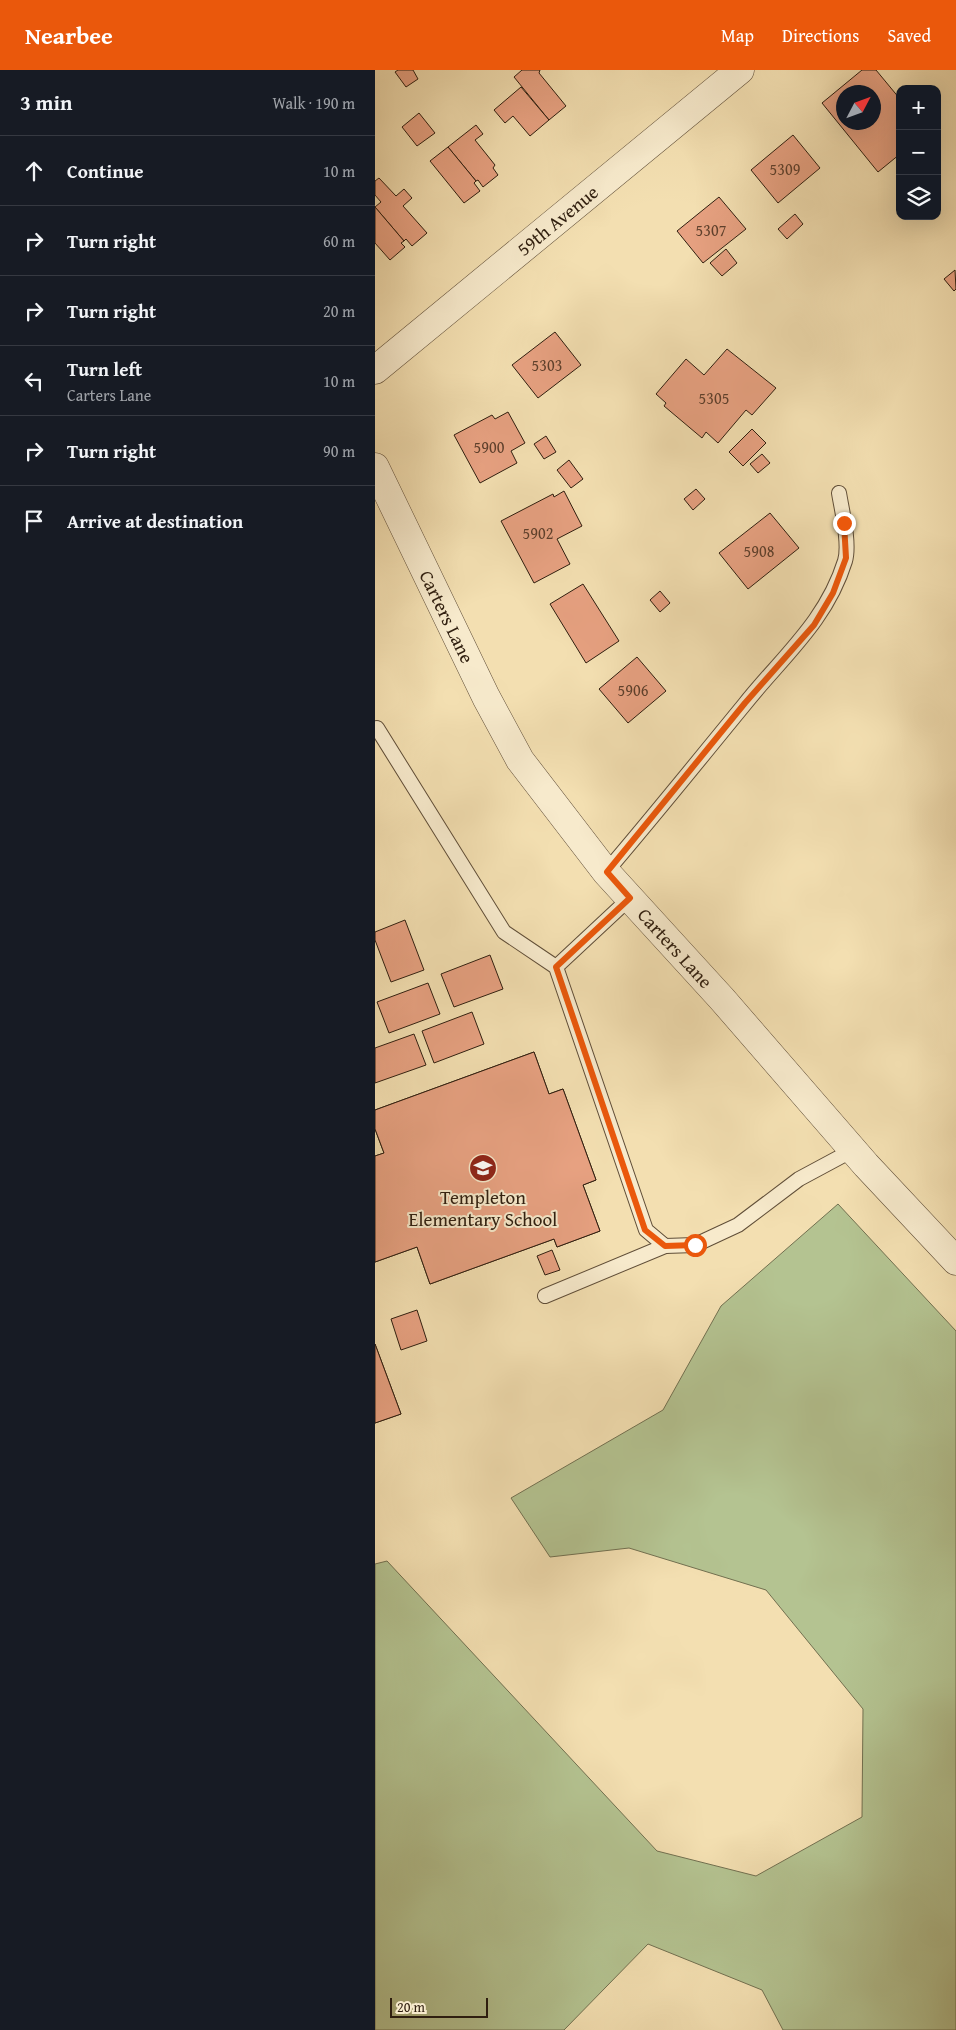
<!DOCTYPE html>
<meta charset="utf-8">
<style>
body{margin:0;font-family:"Gentium Book Plus",serif;background:#20242c;color:#f1f3f6}
.controls{position:absolute;right:15px;top:15px;display:grid;overflow:hidden;border-radius:10px;box-shadow:0 5px 20px #0002}
.controls button{width:45px;height:45px;display:grid;place-items:center;padding:0;border:0;border-bottom:1px solid #363941;background:#171b24;color:#f1f3f6;font:25px sans-serif}
.compass{position:absolute;left:461px;top:15px;width:45px;height:45px;border-radius:50%;background:#171b24;box-shadow:0 5px 20px #0002;rotate:49deg}
.scale{position:absolute;left:15px;bottom:12px;width:98px;box-sizing:border-box;padding-left:5px;border:2px solid #2f1e0f;border-top:0;font-size:14px;line-height:18px;white-space:nowrap;color:#2f1e0f;-webkit-text-stroke:4px #f7eacc;paint-order:stroke}
.stop{position:absolute;width:15px;height:15px;margin:-11px;border:4px solid #ea580c;border-radius:50%;background:#fff}
.stop.end{background:#ea580c;border-color:#fff;box-shadow:0 1px 5px #0008}
.list{margin:0;padding:0;list-style:none}
h2{display:flex;justify-content:space-between;align-items:center;height:65px;margin:0;padding:0 20px;font-size:21px}
h2 small{font-size:16px;font-weight:400;color:#9ea1a6}
.list li{display:grid;grid-template-columns:32px 1fr auto;gap:15px;align-items:center;box-sizing:border-box;height:70px;padding:0 20px;border-top:1px solid #363941}
.list b{display:block;font-size:19px;white-space:nowrap}
.list p{margin:0;font-size:16px;white-space:nowrap;color:#9ea1a6}
.list em{font-size:16px;font-style:normal;color:#9ea1a6}
.icon{flex:none;width:28px;height:28px;fill:none;stroke:currentColor;stroke-width:2;stroke-linecap:round;stroke-linejoin:round}
.map{position:relative;flex:none;width:581px;height:1960px;overflow:hidden}
header{display:flex;align-items:center;gap:30px;box-sizing:border-box;height:70px;padding:0 25px;background:#ea580c;color:#fff}
header strong{font-size:24px}
nav{display:flex;gap:28px;margin-inline-start:auto;font-size:18px}
main{display:flex}
aside{flex:1;background:#171b24}
.map>svg:first-child{display:block}
.green{fill:#b4c391;stroke:#727050}
.building{fill:#e7a181;stroke:#2f1e0f;fill-rule:evenodd}
.lines{fill:none;stroke-linecap:round;stroke-linejoin:round}
.lane-casing{stroke:#604e38;stroke-width:16}
.street-casing{stroke:#604e38;stroke-width:29}
.lane{stroke:#f7eacc;stroke-width:14}
.street{stroke:#f7eacc;stroke-width:28}
.route{stroke:#ea580c;stroke-width:6}
.labels{text-anchor:middle;stroke-width:4;stroke-linejoin:round;paint-order:stroke}
.number-label{font-size:16px;fill:#5d3f2c}
.street-label{font-size:19px;fill:#2f1e0f;stroke:#f7eacc}
.poi-label{font-size:19px;fill:#2f1e0f;stroke:#f7eacc}
</style>
<header>
<strong>Nearbee</strong>
<nav><a>Map</a><a>Directions</a><a>Saved</a></nav>
</header>
<main>
<aside>
<h2>3 min<small>Walk · 190 m</small></h2>
<ul class="list">
<li><svg class="icon" aria-label="ahead" viewBox="0 0 24 24"><path d="M12 20V5M6 11l6-6 6 6"/></svg><div><b>Continue</b></div><em>10 m</em></li>
<li><svg class="icon" aria-label="right" viewBox="0 0 24 24"><path d="M7 20v-9h11M14 6l5 5-5 5"/></svg><div><b>Turn right</b></div><em>60 m</em></li>
<li><svg class="icon" aria-label="right" viewBox="0 0 24 24"><path d="M7 20v-9h11M14 6l5 5-5 5"/></svg><div><b>Turn right</b></div><em>20 m</em></li>
<li><svg class="icon" aria-label="left" viewBox="0 0 24 24"><path d="M17 20v-9H6M10 6l-5 5 5 5"/></svg><div><b>Turn left</b><p>Carters Lane</p></div><em>10 m</em></li>
<li><svg class="icon" aria-label="right" viewBox="0 0 24 24"><path d="M7 20v-9h11M14 6l5 5-5 5"/></svg><div><b>Turn right</b></div><em>90 m</em></li>
<li><svg class="icon" aria-label="arrive" viewBox="0 0 24 24"><path d="M6 21V4h12l-3 4 3 4H6"/></svg><div><b>Arrive at destination</b></div></li>
</ul>
</aside>
<div class="map">
<svg width="581" height="1960" viewBox="0 0 581 1960">
<rect width="100%" height="100%" fill="#f3dfb1"/>
<filter id="stains"><feTurbulence type="fractalNoise" baseFrequency=".004" numOctaves="4"/><feColorMatrix values="0 0 0 0 .2 0 0 0 0 .09 0 0 0 0 .02 0 0 0 .5 -.17"/></filter>
<radialGradient id="worn" r=".72"><stop offset=".6" stop-color="#630" stop-opacity="0"/><stop offset="1" stop-color="#630" stop-opacity=".3"/></radialGradient>
<path class="green" d="M 463,1134 L 581,1261 L 581,1960 L 408,1960 L 387,1920 L 273,1874 L 189,1960 L 0,1960 L 0,1494 L 12,1491 L 282,1781 L 381,1806 L 487,1747 L 488,1639 L 391,1520 L 254,1478 L 175,1487 L 136,1428 L 288,1340 L 346,1236 Z"/>
<g class="building">
<path d="M 23,0 L 38,0 L 43,9 L 31,17 L 20,2 Z"/>
<path d="M 147,0 L 165,0 L 164,3 L 191,36 L 174,50 L 139,7 Z"/>
<path d="M 487,0 L 501,0 L 525,29 L 525,84 L 503,102 L 447,33 ZM 468,22 L 498,22 L 498,52 L 468,52 Z"/>
<path d="M 146,17 L 174,50 L 155,66 L 138,46 L 130,53 L 119,40 Z"/>
<path d="M 44,43 L 60,63 L 42,76 L 27,57 Z"/>
<path d="M 101,55 L 108,64 L 100,70 L 120,95 L 118,98 L 123,105 L 108,117 L 103,110 L 101,111 L 73,77 Z"/>
<path d="M 418,65 L 445,98 L 403,133 L 376,100 Z"/>
<path d="M 73,77 L 101,111 L 99,113 L 105,121 L 89,133 L 55,91 Z"/>
<path d="M 4,108 L 21,126 L 29,119 L 37,128 L 28,136 L 52,163 L 37,176 L 31,169 L 29,171 L 0,137 L 6,132 L 0,125 L 0,111 Z"/>
<path d="M 344,127 L 371,159 L 328,193 L 302,161 Z"/>
<path d="M 0,137 L 29,171 L 26,173 L 30,177 L 15,190 L 0,173 Z"/>
<path d="M 420,144 L 428,154 L 412,169 L 403,159 Z"/>
<path d="M 351,179 L 362,193 L 347,206 L 335,193 Z"/>
<path d="M 580,200 L 581,219 L 579,221 L 569,209 Z"/>
<path d="M 180,262 L 206,295 L 163,328 L 137,295 Z"/>
<path d="M 352,279 L 401,318 L 377,345 L 371,340 L 343,373 L 331,362 L 327,368 L 289,336 L 291,333 L 281,324 L 311,289 L 329,305 Z"/>
<path d="M 133,342 L 150,373 L 136,381 L 142,393 L 105,413 L 79,365 L 117,345 L 120,349 Z"/>
<path d="M 377,359 L 391,373 L 368,396 L 354,382 Z"/>
<path d="M 171,366 L 181,382 L 169,389 L 159,374 Z"/>
<path d="M 387,384 L 395,393 L 383,403 L 375,394 Z"/>
<path d="M 194,390 L 208,409 L 196,418 L 182,400 Z"/>
<path d="M 321,419 L 330,429 L 318,440 L 309,429 Z"/>
<path d="M 189,421 L 207,456 L 182,469 L 195,494 L 159,513 L 126,451 L 178,424 L 179,427 Z"/>
<path d="M 395,443 L 424,478 L 373,519 L 344,483 Z"/>
<path d="M 208,514 L 244,571 L 211,593 L 175,534 Z"/>
<path d="M 285,521 L 295,533 L 285,542 L 275,530 Z"/>
<path d="M 262,587 L 291,621 L 253,653 L 224,619 Z"/>
<path d="M 30,850 L 49,900 L 16,912 L 0,870 L 0,862 Z"/>
<path d="M 115,885 L 128,919 L 79,937 L 66,904 Z"/>
<path d="M 53,913 L 65,944 L 14,963 L 2,932 Z"/>
<path d="M 97,942 L 109,974 L 59,993 L 47,961 Z"/>
<path d="M 39,964 L 51,995 L 0,1013 L 0,978 Z"/>
<path d="M 159,982 L 174,1024 L 188,1019 L 221,1110 L 208,1115 L 225,1161 L 182,1177 L 179,1169 L 55,1214 L 42,1177 L 0,1192 L 0,1175 L 54,1155 L 31,1093 L 0,1105 L 0,1086 L 9,1083 L 0,1059 L 0,1040 Z"/>
<path d="M 159,982 L 174,1024 L 188,1019 L 221,1110 L 208,1115 L 225,1161 L 182,1177 L 179,1169 L 55,1214 L 42,1177 L 0,1192 L 0,1086 L 9,1083 L 0,1059 L 0,1040 Z"/>
<path d="M 177,1180 L 185,1200 L 170,1205 L 162,1186 Z"/>
<path d="M 42,1240 L 52,1271 L 26,1280 L 16,1249 Z"/>
<path d="M 0,1274 L 26,1344 L 0,1353 Z"/>
<path d="M 0,1274 L 26,1344 L 0,1353 Z"/>
</g>
<g class="lines">
<g class="lane-casing">
<g id="lane">
<path d="M 2,658 L 129,862 L 181,897 L 271,1160 L 290,1176 L 320,1175 L 363,1155 L 424,1109 L 478,1080"/>
<path d="M 231,802 C 278,747 323,691 369,635 C 407,587 451,552 470,491 C 475,474 467,441 464,423"/>
<path d="M 181,897 L 255,828"/>
<path d="M 170,1226 L 290,1176"/>
</g>
</g>
<g class="street-casing">
<g id="street">
<path id="s1" d="M 0,300 L 365,0"/>
<path id="s2" d="M 0,397 L 111,627 L 145,690 L 231,802 L 347,929 L 491,1095 L 581,1191"/>
</g>
</g>
<use href="#lane" class="lane"/>
<use href="#street" class="street"/>
</g>
<g class="lines">
<path class="route" d="M 320,1175 L 290,1176 L 270,1160 L 181,897 L 255,828 L 232,802 L 370,633 L 439,555 L 458,523 L 471,488 L 469,453"/>
</g>
<defs>
<g id="school-disc" transform="scale(1.4375)"><circle r="9.5" fill="#8f2418" stroke="#f7eacc"/><path d="M0-5L7-2L0 1L-7-2ZM-4 1L0 2.5L4 1V4Q0 6-4 4Z" fill="#fff"/></g>
</defs>
<g fill-rule="evenodd">
<use href="#school-disc" x="108" y="1098"/>
</g>
<g class="labels">
<g class="number-label">
<text x="410" y="105">5309</text>
<text x="336" y="166">5307</text>
<text x="172" y="301">5303</text>
<text x="339" y="334">5305</text>
<text x="114" y="383">5900</text>
<text x="163" y="469">5902</text>
<text x="384" y="487">5908</text>
<text x="258" y="626">5906</text>
</g>
<g class="street-label">
<text dy="7" stroke="none"><textPath href="#s1" startOffset="236">59th Avenue</textPath></text>
<text dy="7" stroke="none"><textPath href="#s2" startOffset="166">Carters Lane</textPath></text>
<text dy="7" stroke="none"><textPath href="#s2" startOffset="571">Carters Lane</textPath></text>
</g>
<g class="poi-label">
<text x="108" y="1134">Templeton<tspan x="108" dy="22">Elementary School</tspan></text>
</g>
</g>
<rect width="100%" height="100%" filter="url(#stains)"/>
<rect width="100%" height="100%" fill="url(#worn)"/>
</svg>
<div class="controls">
<button>+</button>
<button>−</button>
<button><svg class="icon" aria-label="layers" viewBox="0 0 24 24"><path d="M12 4l9 5-9 5-9-5zM3 14l9 5 9-5"/></svg></button>
</div>
<svg class="compass" viewBox="-18 -18 36 36"><path d="M0-13l5 13h-10z" fill="#e53935"/><path d="M0 13l5-13h-10z" fill="#9ea1a6"/></svg>
<div class="scale">20 m</div>
<div class="stop" style="left:320px;top:1175px"></div>
<div class="stop end" style="left:469px;top:453px"></div>
</div>
</main>
